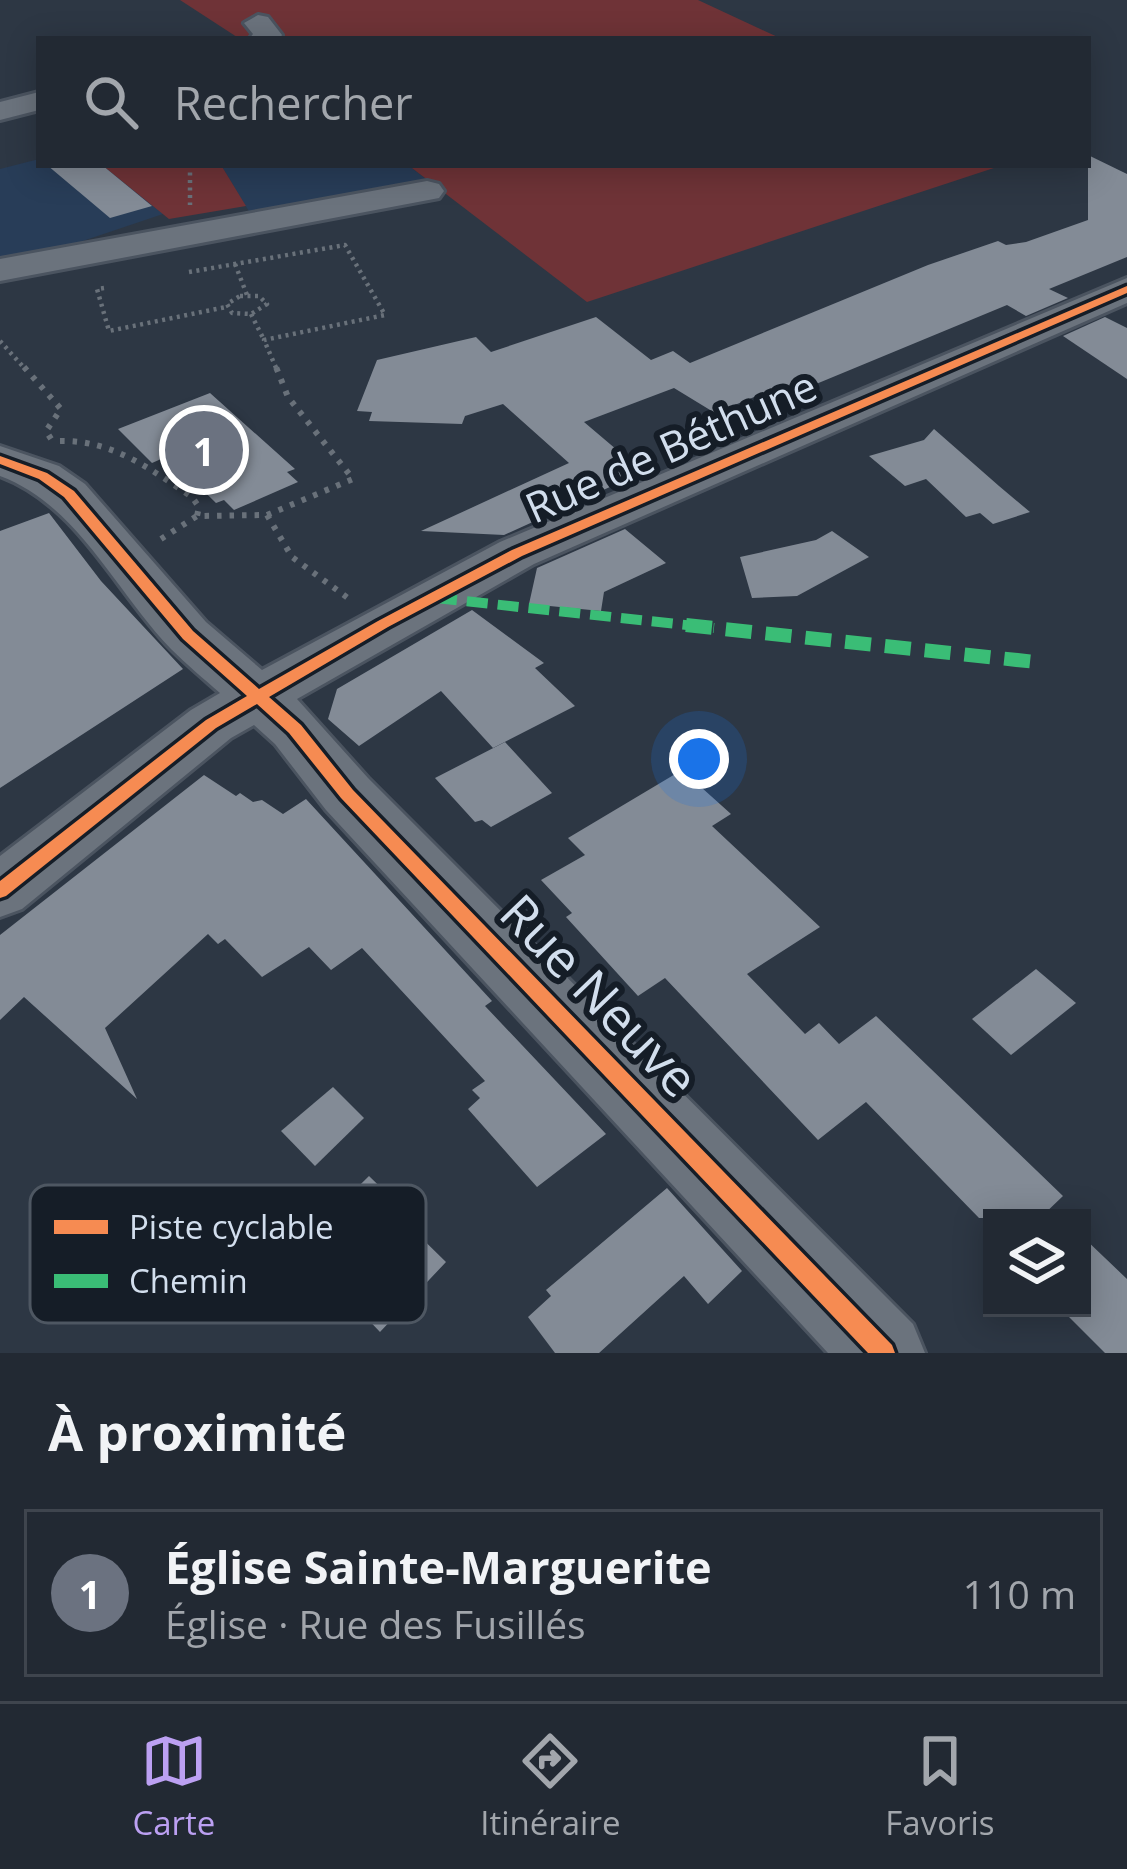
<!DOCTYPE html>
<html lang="fr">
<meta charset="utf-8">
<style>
body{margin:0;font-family:"Open Sans",sans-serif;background:#2e353f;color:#f1f3f6}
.controls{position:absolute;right:36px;bottom:36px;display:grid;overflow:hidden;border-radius:0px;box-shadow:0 6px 30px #0003}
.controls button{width:108px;height:108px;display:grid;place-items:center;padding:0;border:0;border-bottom:3px solid #3f454e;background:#222933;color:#f1f3f6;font:60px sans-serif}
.you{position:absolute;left:699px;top:759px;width:42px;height:42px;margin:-30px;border:9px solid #fff;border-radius:50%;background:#1a73e8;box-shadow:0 0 0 18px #1a73e833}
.badge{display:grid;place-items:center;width:78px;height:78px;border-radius:50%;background:#bca0f2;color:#fff;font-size:39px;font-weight:700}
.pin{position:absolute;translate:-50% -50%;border:6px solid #fff;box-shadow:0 3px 12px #0006}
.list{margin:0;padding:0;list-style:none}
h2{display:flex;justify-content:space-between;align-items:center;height:156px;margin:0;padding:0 48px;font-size:51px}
h2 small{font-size:39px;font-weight:400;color:#a2a6ac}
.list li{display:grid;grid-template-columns:78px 1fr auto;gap:36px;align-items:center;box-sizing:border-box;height:168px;margin:0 24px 24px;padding:0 24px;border:3px solid #3f454e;border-radius:0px}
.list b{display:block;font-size:45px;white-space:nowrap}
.list p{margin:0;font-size:39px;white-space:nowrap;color:#a2a6ac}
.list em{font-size:39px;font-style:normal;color:#a2a6ac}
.icon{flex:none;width:66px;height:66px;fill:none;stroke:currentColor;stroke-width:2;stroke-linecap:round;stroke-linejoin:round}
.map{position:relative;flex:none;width:1127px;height:1353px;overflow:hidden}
.search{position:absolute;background:#222933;box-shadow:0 6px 30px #0003;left:36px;right:36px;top:36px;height:132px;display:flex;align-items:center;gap:30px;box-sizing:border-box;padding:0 42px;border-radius:0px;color:#a2a6ac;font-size:45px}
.sheet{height:348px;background:#222933}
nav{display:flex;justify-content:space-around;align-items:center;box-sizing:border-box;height:168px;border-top:3px solid #3f454e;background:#222933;font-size:33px;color:#a2a6ac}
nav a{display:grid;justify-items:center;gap:6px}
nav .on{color:#bca0f2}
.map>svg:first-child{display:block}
.built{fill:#283d58}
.green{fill:#6f3337}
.building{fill:#838b96}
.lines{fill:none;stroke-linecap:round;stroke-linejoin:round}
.minor-casing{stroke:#4b5460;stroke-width:6}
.path-far1{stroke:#69717a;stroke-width:4.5;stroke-dasharray:3 4.5;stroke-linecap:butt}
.path{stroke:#69717a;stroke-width:6;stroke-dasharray:4.5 8;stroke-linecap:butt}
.minor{fill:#6b737d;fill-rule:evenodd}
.quiet-far1{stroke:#3abd76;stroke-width:10;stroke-dasharray:21 10;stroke-linecap:butt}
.quiet{stroke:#3abd76;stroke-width:14;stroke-dasharray:26 14;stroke-linecap:butt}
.cycleway-casing{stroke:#151d27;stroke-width:7}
.cycleway{fill:#f68b52;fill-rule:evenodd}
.labels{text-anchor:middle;stroke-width:12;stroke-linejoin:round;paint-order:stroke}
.street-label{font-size:42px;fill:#d2deed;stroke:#151d27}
.near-street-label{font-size:51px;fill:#d2deed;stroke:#151d27}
.key{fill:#151d27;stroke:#4e5762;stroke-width:3}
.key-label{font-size:33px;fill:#d2deed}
</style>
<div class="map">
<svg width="1127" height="1353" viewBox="0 0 1127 1353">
<rect width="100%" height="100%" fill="#2d3744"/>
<g class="built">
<path d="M 39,159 L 39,165 L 102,165 L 163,214 L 44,254 L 0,260 L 0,169 Z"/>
<path d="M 221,165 L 408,165 L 431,183 L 369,189 L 250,213 Z"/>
</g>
<g class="green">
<path d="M 180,0 L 698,0 L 782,39 L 240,39 Z"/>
<path d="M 102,165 L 221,165 L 246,206 L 169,219 Z"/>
<path d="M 408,165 L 1003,165 L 587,302 Z"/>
</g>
<g class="building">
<path d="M 1088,155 L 1127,174 L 1127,257 L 1049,289 L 1068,298 L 1026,316 L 1007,305 L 775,401 L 764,393 L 715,413 L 674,388 L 584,422 L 643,472 L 504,535 L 421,531 L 569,463 L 503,404 L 465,416 L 462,424 L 369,421 L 372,412 L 357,411 L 377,360 L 476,337 L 491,352 L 596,317 L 651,360 L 673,351 L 690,363 L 928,265 L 998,241 L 1006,245 L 1026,242 L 1088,220 Z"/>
<path d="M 47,165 L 102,165 L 152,206 L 110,218 Z"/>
<path d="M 1105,317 L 1127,328 L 1127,379 L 1063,336 Z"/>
<path d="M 210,393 L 295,469 L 287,472 L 298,482 L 234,510 L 224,500 L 216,503 L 168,456 L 152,463 L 118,429 Z"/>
<path d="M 934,429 L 999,486 L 1030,512 L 993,524 L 980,513 L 966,517 L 926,479 L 905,486 L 869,456 L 924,440 Z"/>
<path d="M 49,513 L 101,581 L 183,669 L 0,788 L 0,531 Z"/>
<path d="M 625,529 L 666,563 L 604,592 L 601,611 L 529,604 L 537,568 Z"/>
<path d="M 832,531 L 869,557 L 797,596 L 752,598 L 740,557 L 816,540 Z"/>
<path d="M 472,610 L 544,663 L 535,668 L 575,706 L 493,748 L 441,691 L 359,746 L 328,719 L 337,689 Z"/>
<path d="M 505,742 L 552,793 L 491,827 L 482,820 L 475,822 L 435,778 Z"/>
<path d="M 682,770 L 731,814 L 712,826 L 820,927 L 747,974 L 805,1034 L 819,1023 L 839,1044 L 876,1016 L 1063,1196 L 1040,1218 L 979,1218 L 866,1102 L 818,1140 L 665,978 L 638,996 L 566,917 L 572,913 L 541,880 L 585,855 L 568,838 Z"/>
<path d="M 204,775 L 236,796 L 240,793 L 253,802 L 262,800 L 283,814 L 306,799 L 492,1001 L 485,1006 L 606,1134 L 537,1187 L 468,1109 L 480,1098 L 472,1090 L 485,1081 L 362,948 L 331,970 L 309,947 L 262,977 L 225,939 L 218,944 L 208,934 L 105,1028 L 137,1099 L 24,997 L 0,1020 L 0,935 Z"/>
<path d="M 1036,969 L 1076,1003 L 1011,1055 L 972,1019 Z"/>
<path d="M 333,1087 L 364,1118 L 315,1166 L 281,1131 Z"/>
<path d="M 369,1176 L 403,1209 L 398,1215 L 446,1262 L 380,1332 L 298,1246 Z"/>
<path d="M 667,1188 L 742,1271 L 708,1304 L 684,1276 L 599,1353 L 555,1353 L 528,1317 L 551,1296 L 546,1290 Z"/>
<path d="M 1082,1236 L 1127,1279 L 1127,1353 L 1105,1353 L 1060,1308 L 1082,1308 Z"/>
</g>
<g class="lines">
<g class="minor-casing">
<g id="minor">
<path d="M 258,15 L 268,17 L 282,35 L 279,39 L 249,39 L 253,34 L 244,23 Z"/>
<path d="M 39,92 L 39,110 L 0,120 L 0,102 Z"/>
<path d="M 427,181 L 439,184 L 444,191 L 439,198 L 0,281 L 0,259 Z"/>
<path d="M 1127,278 L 1127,303 L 534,564 L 297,699 L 368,778 L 913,1324 L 925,1353 L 828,1353 L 326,810 L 275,744 L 254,725 L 231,738 L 22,909 L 0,917 L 0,856 L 191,710 L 220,693 C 204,679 186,664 171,649 C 115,591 78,505 0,476 L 0,446 L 59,466 L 85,484 L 206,622 L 262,670 L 500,542 Z"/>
</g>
</g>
<g class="path-far1">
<path d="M 190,165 L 190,205"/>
<path d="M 235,264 L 247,295"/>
<path d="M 189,272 L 345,245 L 385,315 L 264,340 L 277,370"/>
<path d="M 104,288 L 97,289 L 109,331 L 226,307"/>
<path d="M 240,296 L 259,296 L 267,304 L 251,314 L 232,313 L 227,304 Z"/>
<path d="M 251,314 L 264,340"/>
<path d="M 0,341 L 26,370"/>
</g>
<g class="path">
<path d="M 24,367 L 61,409 L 46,431 L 53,442"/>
<path d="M 60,441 C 113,440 150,469 192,497 L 199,507 L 197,516 L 267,515 L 292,557 L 352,601"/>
<path d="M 267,515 L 353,479 L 288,397 L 276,367"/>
<path d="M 161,539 L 197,516"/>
</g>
<use href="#minor" class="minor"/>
<path class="quiet-far1" d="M 436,598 L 714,628"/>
<path class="quiet" d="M 686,625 L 1036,662"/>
<g class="cycleway-casing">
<path id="cycleway" d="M 1127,286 L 1127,293 L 522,556 L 388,627 L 269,697 L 301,725 L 353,790 L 892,1345 L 895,1353 L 868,1353 L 341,798 L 289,733 L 257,704 L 216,728 L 6,896 L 0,898 L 0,881 L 206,720 L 247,696 L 183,639 L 64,497 L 39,479 L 0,464 L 0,456 L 47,473 L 74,491 L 193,631 L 259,689 L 378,621 L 512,550 Z"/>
</g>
<use href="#cycleway" class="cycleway"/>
</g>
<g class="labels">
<g class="street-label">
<text transform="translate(671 447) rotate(-24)" y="15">Rue de Béthune</text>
</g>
<g class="near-street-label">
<text transform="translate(599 996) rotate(46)" y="18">Rue Neuve</text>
</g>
</g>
<rect x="30" y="1185" width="396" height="138" rx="18" class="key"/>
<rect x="54" y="1220" width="54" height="14" fill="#f68b52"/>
<rect x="54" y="1274" width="54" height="14" fill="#3abd76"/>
<g class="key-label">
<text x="129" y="1239">Piste cyclable</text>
<text x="129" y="1293">Chemin</text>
</g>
</svg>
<div class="controls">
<button><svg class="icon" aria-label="layers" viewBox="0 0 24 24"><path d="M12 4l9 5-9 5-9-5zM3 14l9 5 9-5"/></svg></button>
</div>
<div class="you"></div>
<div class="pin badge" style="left:204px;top:450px;background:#6b7280">1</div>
<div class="search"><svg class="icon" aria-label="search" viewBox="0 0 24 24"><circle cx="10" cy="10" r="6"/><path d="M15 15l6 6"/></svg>Rechercher</div>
</div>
<section class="sheet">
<h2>À proximité<small></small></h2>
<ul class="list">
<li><span class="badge" style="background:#6b7280">1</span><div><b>Église Sainte-Marguerite</b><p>Église · Rue des Fusillés</p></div><em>110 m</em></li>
</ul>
</section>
<nav>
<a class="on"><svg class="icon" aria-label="map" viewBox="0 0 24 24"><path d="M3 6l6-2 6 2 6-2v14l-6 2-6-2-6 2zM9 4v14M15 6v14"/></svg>Carte</a>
<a><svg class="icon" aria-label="directions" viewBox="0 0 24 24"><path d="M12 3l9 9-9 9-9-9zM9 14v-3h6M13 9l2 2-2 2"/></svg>Itinéraire</a>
<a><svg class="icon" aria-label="saved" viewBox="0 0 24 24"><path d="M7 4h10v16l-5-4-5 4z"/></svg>Favoris</a>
</nav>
